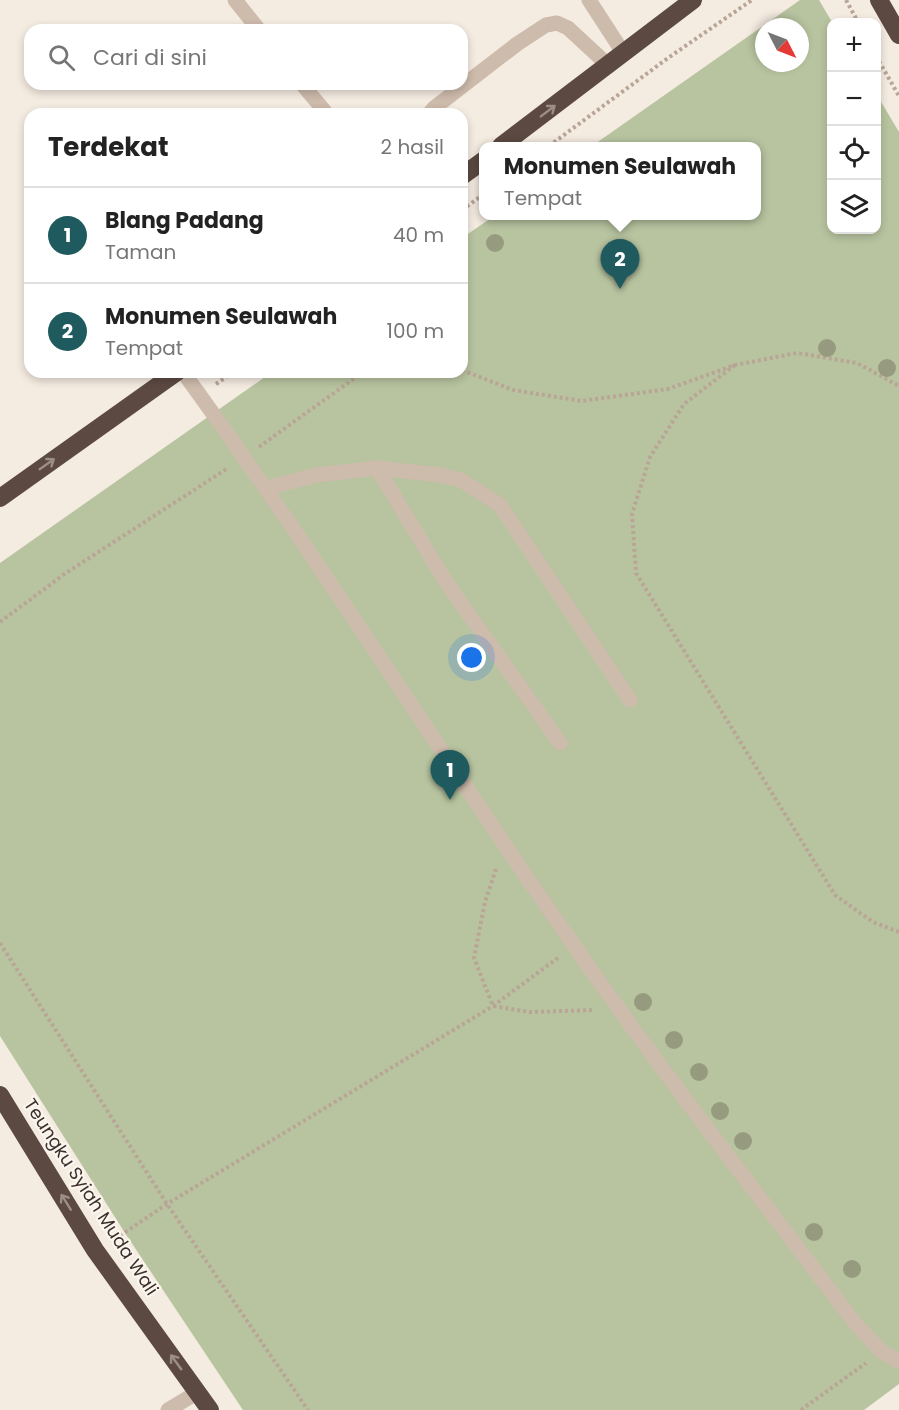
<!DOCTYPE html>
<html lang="id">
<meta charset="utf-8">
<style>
body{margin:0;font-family:Poppins,sans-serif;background:#f2f2f2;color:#222}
.controls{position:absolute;right:18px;top:18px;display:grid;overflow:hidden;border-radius:12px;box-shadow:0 3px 9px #0003}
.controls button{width:54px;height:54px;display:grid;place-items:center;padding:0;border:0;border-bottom:2px solid #e0e0e0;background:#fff;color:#222;font:30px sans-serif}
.compass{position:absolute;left:755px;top:18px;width:54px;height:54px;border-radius:50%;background:#fff;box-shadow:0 3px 9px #0003;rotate:132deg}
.you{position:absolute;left:472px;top:658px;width:21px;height:21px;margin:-15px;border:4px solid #fff;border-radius:50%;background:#1a73e8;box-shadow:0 0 0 9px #1a73e833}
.badge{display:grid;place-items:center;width:39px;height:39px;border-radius:50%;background:#1f5a5e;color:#fff;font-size:20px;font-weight:700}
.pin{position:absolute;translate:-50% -50px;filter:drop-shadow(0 2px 3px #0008)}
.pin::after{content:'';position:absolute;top:32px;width:21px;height:18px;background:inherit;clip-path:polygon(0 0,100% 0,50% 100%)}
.popup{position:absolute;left:479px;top:142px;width:282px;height:78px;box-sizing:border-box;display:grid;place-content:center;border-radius:12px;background:#fff;filter:drop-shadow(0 2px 4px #0005);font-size:20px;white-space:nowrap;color:#767676}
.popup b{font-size:22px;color:#222}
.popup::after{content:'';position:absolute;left:50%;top:100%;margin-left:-12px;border:12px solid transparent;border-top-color:#fff}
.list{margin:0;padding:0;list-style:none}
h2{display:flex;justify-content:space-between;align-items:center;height:78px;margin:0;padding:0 24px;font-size:26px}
h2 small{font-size:20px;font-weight:400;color:#767676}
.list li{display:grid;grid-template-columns:39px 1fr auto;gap:18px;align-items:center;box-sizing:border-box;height:96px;padding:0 24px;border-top:2px solid #e0e0e0}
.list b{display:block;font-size:22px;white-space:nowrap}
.list p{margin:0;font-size:20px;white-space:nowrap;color:#767676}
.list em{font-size:20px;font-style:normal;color:#767676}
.icon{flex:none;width:33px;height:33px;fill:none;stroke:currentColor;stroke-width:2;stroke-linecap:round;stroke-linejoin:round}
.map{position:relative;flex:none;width:899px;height:1410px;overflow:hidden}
.search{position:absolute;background:#fff;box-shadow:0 3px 9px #0003;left:24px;top:24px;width:444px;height:66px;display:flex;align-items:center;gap:15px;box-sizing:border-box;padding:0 21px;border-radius:18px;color:#767676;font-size:22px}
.panel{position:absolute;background:#fff;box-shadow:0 3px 9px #0003;left:24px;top:108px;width:444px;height:270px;border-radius:18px}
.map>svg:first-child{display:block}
.green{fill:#b8c4a0;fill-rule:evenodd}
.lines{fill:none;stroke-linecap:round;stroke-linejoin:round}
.path{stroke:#b9a596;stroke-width:4;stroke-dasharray:3 3;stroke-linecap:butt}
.minor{stroke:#cdbbac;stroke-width:15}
.highway{stroke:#5c4a42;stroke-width:18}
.tree{fill:#969b7f}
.oneway{stroke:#9c8e87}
.labels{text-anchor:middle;stroke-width:4.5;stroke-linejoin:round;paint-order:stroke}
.street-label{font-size:18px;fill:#3b302b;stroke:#fbf5ee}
</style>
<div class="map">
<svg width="899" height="1410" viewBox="0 0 899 1410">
<rect width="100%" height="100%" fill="#f4ebe1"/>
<path class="green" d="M 800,0 L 819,0 L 832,22 L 832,230 L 876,230 L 877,95 L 899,132 L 899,1384 L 864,1410 L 243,1410 L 125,1233 L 0,1036 L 0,563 L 272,372 L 462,372 L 462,238 L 494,216 L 756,216 L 756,146 L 592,146 ZM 764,27 L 800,27 L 800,63 L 764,63 Z"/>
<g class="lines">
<g class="path">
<path d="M 846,0 L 858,22"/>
<path d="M 876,56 L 899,96"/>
<path d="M 549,146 L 668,58 L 752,0"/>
<path d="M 462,210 L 484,194"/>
<path d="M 735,365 L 684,404 L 650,457 L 632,514 L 636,573 L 835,895 L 873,922 L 899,932"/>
<path d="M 462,370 L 513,390 L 582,401 L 668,389 L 735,365 L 797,353 L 857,363 L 899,386"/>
<path d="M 216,384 L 233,372"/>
<path d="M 259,447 L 363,372"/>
<path d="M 0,622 L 66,573 L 228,468"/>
<path d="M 496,869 L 485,902 L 474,958 L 493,1006 L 530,1012 L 594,1010"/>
<path d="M 0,943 L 167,1204 L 308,1410"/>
<path d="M 115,1239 L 167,1204 L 493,1006 L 559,957"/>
<path d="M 801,1410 L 866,1363"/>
</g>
<g class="minor">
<path d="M 235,0 L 259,30"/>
<path d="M 589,0 L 624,54"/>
<path d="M 302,84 L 327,114"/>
<path d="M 429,114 L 434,108 L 517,44 L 546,25 L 557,23 L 568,28 L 609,66"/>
<path d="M 183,372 C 320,560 442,757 575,947 C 664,1075 761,1198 854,1322 L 882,1352 L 899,1361"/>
<path d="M 377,468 L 440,475 L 461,480 L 500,505 L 630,700"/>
<path d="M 267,488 L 316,475 L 377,468 L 446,582 L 560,743"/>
<path d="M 168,1410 L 198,1392"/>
</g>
<g class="highway">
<path d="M 879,0 L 899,35"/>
<path d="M 501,146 L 693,0"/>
<path d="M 462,176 L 484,160"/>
<path d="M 0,498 L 177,372"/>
<path d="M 0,1095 L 95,1250 L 210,1410"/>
</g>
</g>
<g class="tree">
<circle cx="495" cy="243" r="9"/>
<circle cx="827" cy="348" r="9"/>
<circle cx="887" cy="368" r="9"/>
<circle cx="643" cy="1002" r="9"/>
<circle cx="674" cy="1040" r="9"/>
<circle cx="699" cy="1072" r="9"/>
<circle cx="720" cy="1111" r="9"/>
<circle cx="743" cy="1141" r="9"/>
<circle cx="814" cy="1232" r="9"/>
<circle cx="852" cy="1269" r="9"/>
</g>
<defs><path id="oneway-shaft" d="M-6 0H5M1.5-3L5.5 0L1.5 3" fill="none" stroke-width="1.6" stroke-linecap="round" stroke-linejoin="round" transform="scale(1.5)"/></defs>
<g class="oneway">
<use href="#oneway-shaft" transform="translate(548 111) rotate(-37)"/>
<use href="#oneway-shaft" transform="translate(47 464) rotate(-35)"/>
<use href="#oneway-shaft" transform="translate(66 1202) rotate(-122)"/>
<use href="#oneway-shaft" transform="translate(176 1362) rotate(-126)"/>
</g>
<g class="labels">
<g class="street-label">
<text transform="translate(91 1197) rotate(57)" y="6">Teungku Syiah Muda Wali</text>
</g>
</g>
</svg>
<div class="controls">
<button>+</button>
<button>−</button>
<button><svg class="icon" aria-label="locate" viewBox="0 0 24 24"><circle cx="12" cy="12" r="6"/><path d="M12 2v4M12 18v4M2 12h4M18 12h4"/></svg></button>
<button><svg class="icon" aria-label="layers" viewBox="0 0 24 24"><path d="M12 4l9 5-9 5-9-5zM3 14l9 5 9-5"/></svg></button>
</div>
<svg class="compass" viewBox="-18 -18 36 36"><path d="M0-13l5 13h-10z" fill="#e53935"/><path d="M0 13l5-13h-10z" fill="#767676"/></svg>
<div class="you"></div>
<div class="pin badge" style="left:450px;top:800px">1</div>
<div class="pin badge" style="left:620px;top:289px">2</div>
<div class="popup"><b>Monumen Seulawah</b>Tempat</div>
<div class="search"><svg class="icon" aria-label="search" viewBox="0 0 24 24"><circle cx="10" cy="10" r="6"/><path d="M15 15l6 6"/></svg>Cari di sini</div>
<section class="panel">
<h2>Terdekat<small>2 hasil</small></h2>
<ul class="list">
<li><span class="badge">1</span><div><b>Blang Padang</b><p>Taman</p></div><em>40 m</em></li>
<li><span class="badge">2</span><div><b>Monumen Seulawah</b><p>Tempat</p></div><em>100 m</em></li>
</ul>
</section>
</div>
